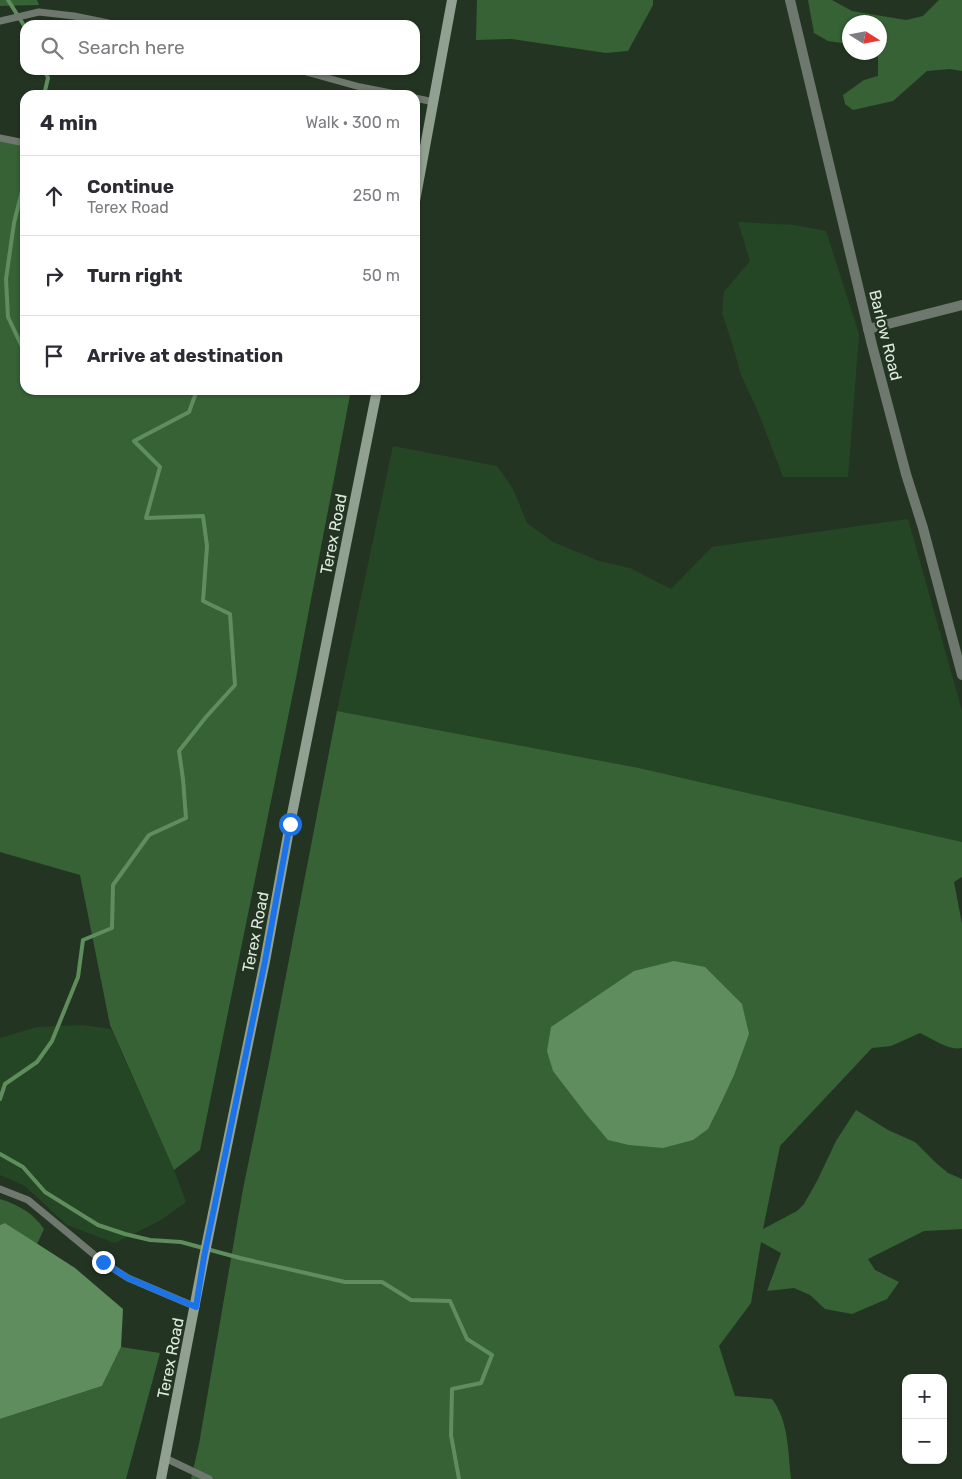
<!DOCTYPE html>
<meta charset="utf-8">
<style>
body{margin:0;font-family:Rubik,sans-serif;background:#f7f7f7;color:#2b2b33}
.controls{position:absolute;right:15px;bottom:15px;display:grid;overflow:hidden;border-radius:10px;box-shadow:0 1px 4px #0004}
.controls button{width:45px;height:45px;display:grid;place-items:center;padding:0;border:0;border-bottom:1px solid #e1e1e2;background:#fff;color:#2b2b33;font:25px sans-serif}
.compass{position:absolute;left:842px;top:15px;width:45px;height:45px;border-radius:50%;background:#fff;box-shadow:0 1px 4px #0004;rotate:101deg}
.stop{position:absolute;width:15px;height:15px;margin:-11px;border:4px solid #1a73e8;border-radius:50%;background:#fff}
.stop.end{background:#1a73e8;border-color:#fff;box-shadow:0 1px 5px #0008}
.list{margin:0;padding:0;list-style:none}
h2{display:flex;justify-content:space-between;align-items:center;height:65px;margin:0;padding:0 20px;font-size:21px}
h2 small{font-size:16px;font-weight:400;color:#7c7c81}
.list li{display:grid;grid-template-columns:32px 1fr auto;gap:15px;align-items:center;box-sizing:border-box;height:80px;padding:0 20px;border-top:1px solid #e1e1e2}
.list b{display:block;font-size:19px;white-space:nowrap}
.list p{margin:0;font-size:16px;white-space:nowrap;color:#7c7c81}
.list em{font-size:16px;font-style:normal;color:#7c7c81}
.icon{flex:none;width:28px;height:28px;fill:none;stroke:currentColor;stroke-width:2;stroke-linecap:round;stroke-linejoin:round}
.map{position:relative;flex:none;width:962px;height:1479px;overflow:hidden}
.search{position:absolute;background:#fff;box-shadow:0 1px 4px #0004;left:20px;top:20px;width:400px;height:55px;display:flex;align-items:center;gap:12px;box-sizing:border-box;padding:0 18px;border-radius:15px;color:#7c7c81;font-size:19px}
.panel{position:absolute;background:#fff;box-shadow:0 1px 4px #0004;left:20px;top:90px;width:400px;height:305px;border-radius:15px}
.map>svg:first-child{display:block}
.green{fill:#254624}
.forest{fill:#366235}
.water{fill:#5f8d5d}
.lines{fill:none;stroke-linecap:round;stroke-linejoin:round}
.stream{stroke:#5f8d5d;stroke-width:4}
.service{stroke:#6f786e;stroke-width:7}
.minor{stroke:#6f786e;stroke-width:10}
.tertiary{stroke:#6f786e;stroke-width:10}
.secondary{stroke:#92a091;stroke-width:10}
.route{stroke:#1a73e8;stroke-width:6}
.labels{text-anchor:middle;stroke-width:4.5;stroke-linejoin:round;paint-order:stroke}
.street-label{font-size:16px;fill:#deeadd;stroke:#233522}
</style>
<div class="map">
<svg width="962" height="1479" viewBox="0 0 962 1479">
<rect width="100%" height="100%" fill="#233522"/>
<g class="green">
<path d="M 738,222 L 794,225 L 826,231 L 859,334 L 848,477 L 783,477 L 757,409 L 741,375 L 732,343 L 722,313 L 724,292 L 750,261 Z"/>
<path d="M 393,446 L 497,466 L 513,489 L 527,523 L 553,542 L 599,561 L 630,568 L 671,589 L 712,547 L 908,519 L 962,711 L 962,842 L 639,768 L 337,711 Z"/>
<path d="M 83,1025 L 111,1029 L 174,1170 L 186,1202 L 161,1220 L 115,1243 L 67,1225 L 25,1186 L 0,1175 L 0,1038 L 37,1027 Z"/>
</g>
<g class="forest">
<path d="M 0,0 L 37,0 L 39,5 L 0,6 Z"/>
<path d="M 477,0 L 653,0 L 653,5 L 628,51 L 606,53 L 512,39 L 476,40 Z"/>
<path d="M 808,0 L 832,0 L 852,11 L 906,20 L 923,16 L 939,0 L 962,0 L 962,71 L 950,69 L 927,71 L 893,101 L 853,110 L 845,104 L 843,95 L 864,80 L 878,76 L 878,56 L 875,53 L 880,52 L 880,22 L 850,22 L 849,44 L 828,41 L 814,33 Z"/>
<path d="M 0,138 L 25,143 L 25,390 L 351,390 L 296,678 L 200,1150 L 174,1170 L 110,1025 L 80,875 L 0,852 Z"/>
<path d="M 337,711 L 639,768 L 962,842 L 962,877 L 954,882 L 962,924 L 962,1048 C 949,1051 931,1038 920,1033 L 891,1046 L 872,1048 L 780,1146 L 763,1229 L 797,1211 L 804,1204 L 817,1181 L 836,1141 L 856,1110 L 888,1130 L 915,1142 L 935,1162 L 948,1173 L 962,1179 L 962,1229 L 924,1231 L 868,1259 L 875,1270 L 899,1282 L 887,1299 L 852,1314 L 825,1309 L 810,1295 L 794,1288 L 767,1291 L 781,1253 L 761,1242 L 751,1303 L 719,1346 L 735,1396 L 772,1399 C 789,1421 788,1453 791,1479 L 191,1479 L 199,1444 L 243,1189 L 269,1063 Z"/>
<path d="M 0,1199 C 19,1205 33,1213 44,1229 L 37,1244 L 5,1223 L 0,1225 Z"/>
<path d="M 121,1347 L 160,1353 L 126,1479 L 0,1479 L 0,1419 L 102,1386 Z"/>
</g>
<g class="water">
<path d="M 674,961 L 705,967 L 742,1004 L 749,1034 L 734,1075 L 720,1105 L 708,1129 L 693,1140 L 663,1148 L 629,1145 L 608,1140 L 586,1114 L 553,1071 L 547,1051 L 551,1027 L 634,971 Z"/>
<path d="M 5,1223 L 75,1268 L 123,1309 L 121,1347 L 102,1386 L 0,1419 L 0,1225 Z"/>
</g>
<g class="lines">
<g class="stream">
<path d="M 8,0 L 25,27"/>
<path d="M 44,95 L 48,78 L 45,70"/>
<path d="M 25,179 L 14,223 L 6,279 L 8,317 L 25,353"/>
<path d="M 0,1099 L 5,1084 L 37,1062 L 52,1041 L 78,977 L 83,940 L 112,928 L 113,885 L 149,835 L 186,818 L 183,779 L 179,751 L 206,717 L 235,685 L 230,614 L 203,601 L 207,546 L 203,516 L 146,518 L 160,467 L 134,441 L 189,412 L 197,390"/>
<path d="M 0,1154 L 23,1167 L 45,1192 L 98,1225 L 125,1234 L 150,1240 L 181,1242 L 240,1258 L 345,1282 L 382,1282 L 411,1300 L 450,1301 L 467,1339 L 492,1355 L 481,1383 L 452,1389 L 451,1435 L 459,1479"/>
</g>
<g class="service">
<path d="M 0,21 L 39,12 L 74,16 L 118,25"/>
<path d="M 299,70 L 360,87 L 401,95"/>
<path d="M 415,98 L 434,102"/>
<path d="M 0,138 L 25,143"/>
<path d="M 0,1189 L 28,1200 L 103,1262 L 128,1278 L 196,1307"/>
<path d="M 165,1458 L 209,1479"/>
</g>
<path class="minor" d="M 868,329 L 962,305"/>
<path class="tertiary" d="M 790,0 L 872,345 L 906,474 L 923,528 L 962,675"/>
<g class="secondary">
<path d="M 415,201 L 452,0"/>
<path d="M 161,1479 L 204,1257 L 265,961 L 290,824 L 377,390"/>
</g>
</g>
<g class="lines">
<path class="route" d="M 103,1262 L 128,1278 L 196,1307 L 204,1257 L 265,961 L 290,824"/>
</g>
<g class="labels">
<g class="street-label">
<text transform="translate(886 335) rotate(76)" y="6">Barlow Road</text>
<text transform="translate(333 534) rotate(-79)" y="6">Terex Road</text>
<text transform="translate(255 932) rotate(-79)" y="6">Terex Road</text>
<text transform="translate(170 1358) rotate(-79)" y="6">Terex Road</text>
</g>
</g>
</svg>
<div class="controls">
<button>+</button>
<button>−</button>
</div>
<svg class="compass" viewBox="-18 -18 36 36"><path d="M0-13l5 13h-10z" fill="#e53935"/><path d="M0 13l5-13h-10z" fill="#7c7c81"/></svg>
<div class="stop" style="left:290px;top:824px"></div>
<div class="stop end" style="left:103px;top:1262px"></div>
<div class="search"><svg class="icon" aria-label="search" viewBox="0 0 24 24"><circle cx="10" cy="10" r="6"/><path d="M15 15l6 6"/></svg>Search here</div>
<section class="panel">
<h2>4 min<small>Walk · 300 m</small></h2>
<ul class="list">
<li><svg class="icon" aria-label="ahead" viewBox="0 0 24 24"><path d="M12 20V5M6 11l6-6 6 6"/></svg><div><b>Continue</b><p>Terex Road</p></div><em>250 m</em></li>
<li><svg class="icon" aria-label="right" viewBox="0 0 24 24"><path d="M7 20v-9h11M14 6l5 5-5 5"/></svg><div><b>Turn right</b></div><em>50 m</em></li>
<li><svg class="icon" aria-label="arrive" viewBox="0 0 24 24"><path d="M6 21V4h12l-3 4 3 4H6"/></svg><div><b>Arrive at destination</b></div></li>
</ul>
</section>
</div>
